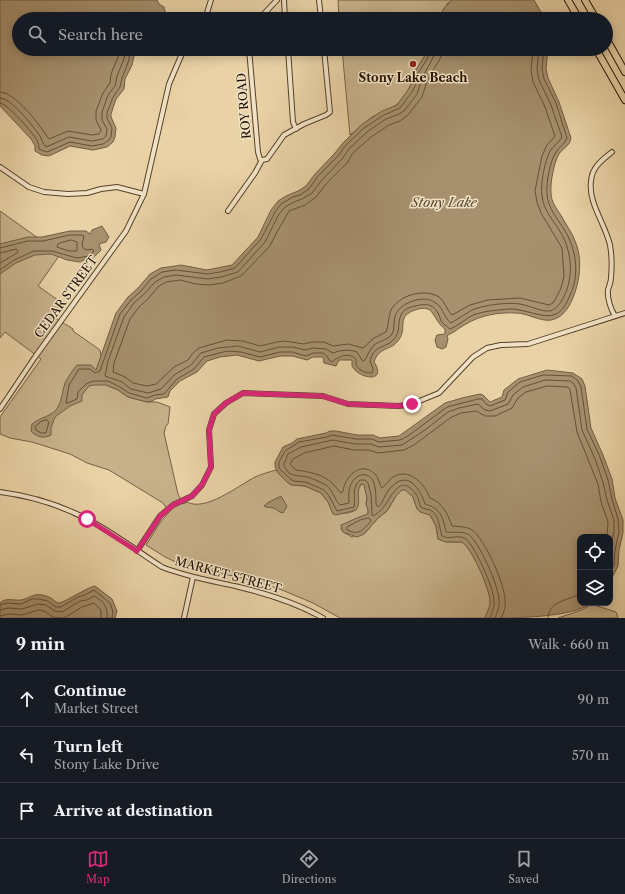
<!DOCTYPE html>
<meta charset="utf-8">
<style>
body{margin:0;font-family:"Libre Caslon Text",serif;background:#242831;color:#f1f3f6}
.controls{position:absolute;right:12px;bottom:12px;display:grid;overflow:hidden;border-radius:8px;box-shadow:0 2px 10px #0003}
.controls button{width:36px;height:36px;display:grid;place-items:center;padding:0;border:0;border-bottom:1px solid #363941;background:#171b24;color:#f1f3f6;font:20px sans-serif}
.stop{position:absolute;width:12px;height:12px;margin:-9px;border:3px solid #db2777;border-radius:50%;background:#fff}
.stop.end{background:#db2777;border-color:#fff;box-shadow:0 1px 4px #0008}
.list{margin:0;padding:0;list-style:none}
h2{display:flex;justify-content:space-between;align-items:center;height:52px;margin:0;padding:0 16px;font-size:17px}
h2 small{font-size:13px;font-weight:400;color:#9ea1a6}
.list li{display:grid;grid-template-columns:26px 1fr auto;gap:12px;align-items:center;box-sizing:border-box;height:56px;padding:0 16px;border-top:1px solid #363941}
.list b{display:block;font-size:15px;white-space:nowrap}
.list p{margin:0;font-size:13px;white-space:nowrap;color:#9ea1a6}
.list em{font-size:13px;font-style:normal;color:#9ea1a6}
.icon{flex:none;width:22px;height:22px;fill:none;stroke:currentColor;stroke-width:2;stroke-linecap:round;stroke-linejoin:round}
.map{position:relative;flex:none;width:625px;height:618px;overflow:hidden}
.search{position:absolute;background:#171b24;box-shadow:0 2px 10px #0003;left:12px;right:12px;top:12px;height:44px;display:flex;align-items:center;gap:10px;box-sizing:border-box;padding:0 14px;border-radius:22px;color:#9ea1a6;font-size:15px}
.sheet{height:220px;background:#171b24}
nav{display:flex;justify-content:space-around;align-items:center;box-sizing:border-box;height:56px;border-top:1px solid #363941;background:#171b24;font-size:11px;color:#9ea1a6}
nav a{display:grid;justify-items:center;gap:2px}
nav .on{color:#db2777}
.map>svg:first-child{display:block}
.green{fill:#c7b18a;stroke:#756145}
.water{fill:#a6906e;stroke:#725d42}
.lines{fill:none;stroke-linecap:round;stroke-linejoin:round}
.shore{stroke:#645037;stroke-width:1}
.minor-casing{stroke:#54412a;stroke-width:6}
.primary-casing{stroke:#231100;stroke-width:8}
.minor{stroke:#f1e2c5;stroke-width:4}
.primary{stroke:#e9d2a6;stroke-width:6}
.route{stroke:#db2777;stroke-width:5}
.poi-dot{fill:#8f2418;stroke:#f1e2c5;stroke-width:1.5}
.labels{text-anchor:middle;stroke-width:3;stroke-linejoin:round;paint-order:stroke}
.poi-label{font-size:12px;font-weight:bold;fill:#231100;stroke:#f1e2c5}
.street-label{font-size:12px;fill:#231100;stroke:#f1e2c5}
.water-label{font-size:13px;font-style:italic;fill:#5e4a31;stroke:#f1e2c5}
</style>
<div class="map">
<svg width="625" height="618" viewBox="0 0 625 618">
<rect width="100%" height="100%" fill="#e9d2a6"/>
<filter id="stains"><feTurbulence type="fractalNoise" baseFrequency=".005" numOctaves="4"/><feColorMatrix values="0 0 0 0 .2 0 0 0 0 .09 0 0 0 0 .02 0 0 0 .5 -.17"/></filter>
<radialGradient id="worn" r=".72"><stop offset=".6" stop-color="#630" stop-opacity="0"/><stop offset="1" stop-color="#630" stop-opacity=".3"/></radialGradient>
<g class="green">
<path d="M 338,0 L 452,0 L 447,4 L 439,19 L 339,19 Z"/>
<path d="M 342,49 L 429,49 L 411,78 L 412,82 L 408,91 L 397,105 L 372,117 L 350,135 Z"/>
<path d="M 0,211 L 45,243 L 59,256 L 38,286 L 65,305 L 56,318 C 62,323 67,325 73,329 L 73,331 L 100,350 L 101,355 L 100,359 L 106,385 L 118,390 L 128,397 L 147,402 L 157,402 L 170,407 L 168,424 L 166,426 L 164,433 L 178,494 L 183,504 L 187,502 C 205,512 238,486 255,477 C 262,474 269,472 276,470 L 288,483 L 292,485 L 305,486 L 321,493 L 328,502 L 333,514 L 348,513 L 354,511 L 358,490 L 361,484 L 365,485 L 367,498 L 366,504 L 368,510 L 368,514 C 358,517 351,522 342,525 L 341,529 L 343,532 L 352,537 L 366,532 L 378,518 L 387,511 L 396,496 L 402,490 L 405,489 L 413,497 L 416,506 L 424,513 L 430,515 L 436,526 L 438,539 L 446,542 L 462,542 C 472,548 489,588 490,600 C 491,606 487,612 485,618 L 340,618 L 313,603 L 282,590 L 255,581 L 180,564 L 165,557 L 146,545 L 160,523 L 169,512 L 163,503 L 109,470 L 87,463 L 70,454 L 32,442 L 10,438 L 0,434 L 0,417 L 41,359 L 5,332 L 0,338 Z"/>
<path d="M 591,604 L 616,612 L 618,618 L 558,618 L 582,610 Z"/>
</g>
<g class="water">
<path d="M 0,0 L 157,0 L 159,4 L 164,7 L 166,15 L 165,19 L 19,19 L 19,49 L 133,49 L 134,56 L 132,65 L 125,79 L 124,89 L 116,99 L 111,114 L 111,117 L 116,128 L 115,137 L 113,142 L 107,147 L 93,150 L 70,146 L 49,156 L 42,155 L 35,151 L 35,146 L 31,139 L 0,106 Z"/>
<path d="M 452,0 L 534,0 L 545,19 L 439,19 L 444,8 Z"/>
<path d="M 429,49 L 548,49 L 546,69 L 548,78 L 559,102 L 571,138 C 570,146 563,148 559,154 C 554,162 550,183 551,193 C 551,202 557,209 562,217 C 566,225 572,232 575,241 C 583,259 580,282 572,300 C 568,309 562,318 551,320 C 541,322 527,313 516,313 C 499,312 481,315 466,324 C 460,327 455,332 448,335 L 447,336 L 448,339 L 446,347 L 442,349 L 437,347 L 435,340 L 437,335 L 445,334 L 445,329 C 438,324 436,317 430,310 C 426,308 423,308 418,309 C 393,316 410,328 397,342 C 389,351 379,347 374,362 C 375,364 377,366 377,368 C 382,383 357,377 352,366 L 352,360 L 339,360 L 336,366 L 324,363 L 323,357 L 313,357 L 307,360 L 292,356 L 280,356 L 259,361 L 237,355 L 220,357 L 207,361 L 197,372 L 180,381 L 170,391 L 168,397 L 155,399 L 153,401 L 147,402 L 128,397 L 118,390 L 106,385 L 94,385 L 89,386 L 82,395 L 82,401 L 70,406 L 55,417 L 51,428 L 51,435 C 44,439 36,437 31,431 L 32,424 C 39,418 51,416 56,410 C 62,402 62,392 65,383 C 68,377 73,370 77,365 L 91,365 L 96,370 L 116,313 L 128,297 L 138,288 L 150,274 L 161,268 L 175,266 L 181,265 L 207,270 L 232,265 L 258,237 L 271,210 L 278,201 L 286,196 L 298,191 L 306,186 L 315,174 L 335,153 L 342,144 L 361,125 L 382,111 L 397,105 L 408,90 L 412,82 L 411,78 Z"/>
<path d="M 102,226 L 109,237 L 106,242 L 99,244 L 101,250 L 91,260 L 84,260 L 80,262 L 67,260 L 51,254 L 35,255 L 16,263 L 0,274 L 0,244 L 28,237 L 42,237 L 70,231 L 86,231 L 90,234 L 92,230 Z"/>
<path d="M 547,370 L 573,373 L 582,379 L 585,386 L 591,428 L 603,455 L 612,479 L 615,498 L 623,520 L 623,533 L 619,550 L 618,566 L 610,582 L 610,537 L 580,537 L 580,603 L 592,603 C 571,618 514,618 485,618 C 487,612 491,606 490,600 C 489,588 472,548 462,542 L 446,542 L 438,539 L 436,526 L 430,515 L 420,512 L 417,509 L 413,497 L 405,490 L 402,490 L 396,496 L 387,511 L 378,518 L 364,534 L 357,537 L 343,532 L 341,526 L 341,525 C 351,521 358,517 368,514 L 368,510 L 366,504 L 367,498 L 364,485 L 361,484 C 355,493 362,502 356,510 L 336,515 L 333,514 L 328,502 L 321,493 L 305,486 L 292,485 L 288,483 L 279,474 L 275,467 L 275,462 L 283,447 L 292,443 L 297,439 L 326,433 L 330,431 L 336,431 L 357,435 L 373,435 L 380,438 L 399,436 L 445,403 L 462,398 L 480,394 L 483,395 L 490,402 L 502,397 L 504,390 L 518,379 Z"/>
<path d="M 281,496 L 287,506 L 283,513 C 278,512 277,509 273,508 C 269,507 267,508 264,506 L 269,502 Z"/>
<path d="M 95,586 L 112,599 L 117,611 L 115,618 L 0,618 L 0,603 C 6,597 13,601 21,600 C 29,599 33,593 42,595 C 45,596 48,596 51,598 C 54,600 56,603 59,603 C 63,603 88,587 95,586 Z"/>
</g>
<g class="lines">
<g class="shore">
<path d="M 431,49 L 427,59 L 415,78 L 416,84 L 412,92 L 400,108 L 384,115 L 364,128 L 345,146 L 338,156 L 318,176 L 309,189 L 300,195 L 293,197 L 281,204 L 275,212 L 261,239 L 235,268 L 220,272 L 208,274 L 176,270 L 162,272 L 151,279 L 141,291 L 131,300 L 120,314 L 100,371 L 95,373 L 90,369 L 79,369 L 69,385 L 66,403 L 68,403 L 77,399 L 78,392 L 86,384 L 93,381 L 108,381 L 120,387 L 129,393 L 147,398 L 155,395 L 164,394 L 177,379 L 194,369 L 204,357 L 227,351 L 241,352 L 260,357 L 280,352 L 292,352 L 306,356 L 313,353 L 323,353 L 327,356 L 329,360 L 332,362 C 338,356 349,352 356,359 L 356,365 C 360,371 365,373 372,373 L 373,369 L 370,361 C 375,343 386,349 394,339 C 401,332 397,323 401,315 C 404,309 409,307 416,306 C 426,303 434,304 439,315 C 440,317 440,319 441,321 C 443,324 448,327 450,329 C 458,326 465,319 473,315 C 484,311 497,310 509,309 C 524,308 544,320 556,314 C 564,310 567,302 570,295 C 580,275 576,249 565,231 C 558,219 547,208 547,193 C 546,183 550,161 556,152 C 559,147 565,144 567,138 L 556,103 L 544,79 L 542,69 L 544,49"/>
<path d="M 436,49 L 435,54 L 421,80 L 420,85 L 417,94 L 404,111 L 397,115 L 386,119 L 367,132 L 349,149 L 342,159 L 322,180 L 312,193 L 302,199 L 294,202 L 285,207 L 279,214 L 265,242 L 238,272 L 221,277 L 208,279 L 176,275 L 164,277 L 155,282 L 144,294 L 134,303 L 124,317 L 108,361 L 105,376 L 122,382 L 131,389 L 148,393 L 161,389 L 174,375 L 191,365 L 201,353 L 218,348 L 238,346 L 260,352 L 279,347 L 293,347 L 305,350 L 313,348 L 326,349 L 333,353 C 341,350 349,349 357,352 L 362,360 L 364,361 C 368,356 369,350 374,345 C 379,341 388,340 392,334 C 394,330 394,327 394,322 C 395,309 405,303 416,300 C 423,299 428,298 434,302 C 443,306 443,317 451,323 C 458,319 465,314 472,310 C 484,305 507,302 520,304 C 527,305 543,312 549,311 C 554,311 558,306 561,302 C 574,281 573,254 561,233 C 554,221 543,210 542,195 C 540,184 545,161 550,151 C 553,146 559,143 562,137 L 551,105 L 539,80 L 537,69 L 539,49"/>
<path d="M 442,49 L 441,57 L 427,81 L 422,97 L 408,115 L 400,121 L 389,125 L 371,137 L 353,153 L 347,163 L 327,183 L 316,197 L 305,205 L 289,211 L 277,232 L 270,246 L 241,276 L 223,283 L 210,285 L 196,284 L 180,280 L 166,282 L 159,286 L 148,299 L 139,307 L 130,319 L 114,363 L 113,372 L 125,377 L 133,383 L 147,386 L 156,384 L 174,367 L 188,360 L 193,353 L 199,348 L 227,340 L 243,341 L 260,346 L 277,342 L 284,341 L 304,344 L 312,342 L 324,342 L 333,346 L 348,344 L 363,348 L 374,338 L 386,332 C 389,325 388,317 391,310 C 399,295 424,288 439,297 C 445,302 447,310 452,315 L 470,305 L 488,300 L 520,298 L 549,305 L 553,303 L 556,298 L 561,288 L 564,276 L 562,248 L 541,213 L 537,202 L 535,191 L 542,156 L 547,145 L 555,136 L 545,107 L 533,82 L 531,70 L 533,49"/>
<path d="M 0,92 C 16,92 40,126 49,139 L 68,131 L 92,135 L 99,134 L 101,130 L 96,120 L 96,111 L 103,93 L 110,83 L 111,74 L 118,57 L 119,49"/>
<path d="M 0,98 C 11,98 31,124 38,133 C 42,138 42,143 46,147 L 69,137 L 92,141 L 103,139 L 106,136 L 107,129 L 102,120 L 102,112 L 108,95 L 115,86 L 117,76 L 124,59 L 125,49"/>
<path d="M 0,103 C 8,104 32,132 37,140 C 38,143 39,145 39,149 L 47,152 L 70,142 L 92,146 L 103,144 L 109,140 L 111,137 L 112,128 L 107,118 L 107,113 L 113,97 L 120,87 L 122,78 L 129,60 L 130,49"/>
<path d="M 71,240 L 77,242 L 77,251 L 69,251 L 57,247 L 58,244 Z"/>
<path d="M 0,248 L 28,241 L 43,241 L 70,235 L 83,235 L 84,237 L 82,244 L 83,248 L 87,250 L 92,249 L 94,251 L 89,256 L 77,258 L 52,251 L 34,251 L 14,260 L 0,270"/>
<path d="M 0,253 L 16,249 L 18,251 L 17,253 L 0,263"/>
<path d="M 47,420 L 49,422 L 46,433 L 41,433 L 36,430 L 35,427 L 40,422 Z"/>
<path d="M 369,518 L 371,521 C 363,530 359,536 347,530 L 347,527 L 360,520 Z"/>
<path d="M 0,605 L 7,603 L 21,604 L 32,599 L 38,599 L 48,601 L 56,607 L 61,607 L 78,597 L 85,595 L 94,590 L 110,603 L 113,612 L 112,618"/>
<path d="M 0,610 L 8,608 L 22,609 L 38,604 L 46,605 L 55,611 L 62,612 L 80,601 L 87,600 L 94,596 C 104,602 108,606 107,618"/>
<path d="M 0,616 L 9,614 L 22,615 L 38,610 L 44,611 L 53,617 L 63,618 L 69,615 L 82,607 L 94,603 L 101,610 L 101,618"/>
<path d="M 490,618 C 492,612 495,607 494,600 C 494,589 475,546 466,539 C 458,534 449,540 442,536 C 439,528 440,517 432,511 C 428,508 424,510 421,507 C 419,504 419,501 418,498 C 416,492 406,481 399,487 C 388,495 388,508 373,516 L 372,514 L 371,495 L 368,483 L 365,480 L 360,480 C 351,488 356,497 354,507 L 337,511 L 329,496 L 324,490 L 306,482 L 293,481 L 282,471 L 279,468 L 279,462 L 285,451 L 299,442 L 327,437 L 332,435 L 356,439 L 372,439 L 379,442 L 400,440 L 408,436 L 447,407 L 478,399 L 482,399 L 486,404 L 490,406 L 505,400 L 508,392 L 520,382 L 543,375 L 572,376 L 578,381 L 581,387 L 587,429 L 600,457 L 608,480 L 612,499 L 618,519 L 619,532 L 615,550 L 614,564 L 610,574"/>
<path d="M 495,618 C 497,612 500,607 499,600 C 499,587 479,541 468,534 C 461,531 453,533 446,532 C 443,518 441,508 425,504 C 418,484 405,469 388,491 C 384,496 383,503 378,507 L 376,504 C 376,498 376,484 372,479 C 364,469 352,478 350,487 C 348,492 349,498 349,503 L 340,505 C 334,499 333,490 326,485 C 320,482 314,479 308,477 C 299,475 287,478 284,464 L 288,454 L 301,447 L 333,440 L 355,444 L 371,444 L 379,447 L 402,445 L 425,430 L 448,412 L 459,408 L 478,404 L 485,410 L 490,411 L 508,404 L 513,395 L 523,387 L 545,380 L 570,381 L 574,384 L 576,388 L 582,430 L 595,459 L 603,482 L 607,500 L 614,520 L 614,532 L 610,550"/>
<path d="M 501,618 C 504,612 506,607 505,600 C 505,585 485,539 472,530 C 466,526 459,527 452,526 C 447,513 443,503 430,498 C 425,484 409,467 393,477 C 389,480 386,485 382,488 C 379,484 379,478 375,474 C 360,460 345,477 343,491 L 341,493 C 338,490 335,486 332,483 C 323,474 309,472 296,470 L 290,464 L 293,459 L 304,453 L 334,446 L 354,450 L 369,450 L 378,453 L 404,450 L 414,445 L 450,418 L 461,413 L 476,411 L 485,416 L 495,416 L 512,408 L 518,398 L 526,392 L 547,386 L 568,387 L 570,390 L 577,432 L 598,484 L 601,502 L 608,522 L 607,537"/>
<path d="M 548,618 C 549,600 568,601 580,594"/>
</g>
<g class="minor-casing">
<g id="minor">
<path d="M 284,0 L 285,19"/>
<path d="M 319,0 L 321,19"/>
<path d="M 205,19 L 211,0"/>
<path d="M 259,19 L 277,0"/>
<path d="M 249,49 L 258,152 L 260,159 L 262,160"/>
<path d="M 288,49 L 293,122 L 296,129"/>
<path d="M 612,152 C 602,160 592,167 591,181 C 588,203 605,223 610,245 C 612,256 612,267 611,278 C 611,282 609,286 608,290 C 607,298 611,310 615,316"/>
<path d="M 0,167 L 29,187 L 44,192 L 68,194 L 87,193 L 101,189 L 117,187 L 144,194 L 169,84 L 184,49"/>
<path d="M 228,211 L 255,173 L 262,160 L 267,159 L 284,135 L 304,124 L 326,115 L 330,112 L 324,49"/>
<path d="M 0,409 L 35,357 L 126,231 L 144,194"/>
<path d="M 0,492 C 31,496 60,505 87,519 C 114,533 137,551 162,567 C 187,577 213,581 239,587 C 268,594 297,603 323,618"/>
<path d="M 137,551 L 160,516 L 173,505 L 192,496 L 202,485 L 211,467 L 209,430 L 214,414 L 226,403 L 243,393 L 323,396 L 348,404 L 399,406 L 412,404 L 439,393 L 473,357 L 487,348 L 501,345 L 528,344 L 625,313"/>
<path d="M 184,618 L 193,577"/>
</g>
</g>
<g class="primary-casing">
<g id="primary">
<path d="M 568,0 L 579,19"/>
<path d="M 585,0 L 596,19"/>
<path d="M 606,38 L 625,72"/>
<path d="M 596,49 L 625,100"/>
</g>
</g>
<use href="#minor" class="minor"/>
<use href="#primary" class="primary"/>
</g>
<g class="lines">
<path class="route" d="M 87,519 L 137,551 L 160,516 L 173,505 L 192,496 L 202,485 L 211,467 L 209,430 L 214,414 L 226,403 L 243,393 L 322,396 L 348,404 L 399,406 L 412,404"/>
</g>
<circle class="poi-dot" cx="413" cy="64" r="4"/>
<g class="labels">
<g class="poi-label">
<text x="413" y="82">Stony Lake Beach</text>
</g>
<g class="street-label">
<text transform="translate(244 106) rotate(-95)" y="4">ROY ROAD</text>
<text transform="translate(66 297) rotate(-54)" y="4">CEDAR STREET</text>
<text transform="translate(228 575) rotate(15)" y="4">MARKET STREET</text>
</g>
<g class="water-label">
<text x="444" y="207">Stony Lake</text>
</g>
</g>
<rect width="100%" height="100%" filter="url(#stains)"/>
<rect width="100%" height="100%" fill="url(#worn)"/>
</svg>
<div class="controls">
<button><svg class="icon" aria-label="locate" viewBox="0 0 24 24"><circle cx="12" cy="12" r="6"/><path d="M12 2v4M12 18v4M2 12h4M18 12h4"/></svg></button>
<button><svg class="icon" aria-label="layers" viewBox="0 0 24 24"><path d="M12 4l9 5-9 5-9-5zM3 14l9 5 9-5"/></svg></button>
</div>
<div class="stop" style="left:87px;top:519px"></div>
<div class="stop end" style="left:412px;top:404px"></div>
<div class="search"><svg class="icon" aria-label="search" viewBox="0 0 24 24"><circle cx="10" cy="10" r="6"/><path d="M15 15l6 6"/></svg>Search here</div>
</div>
<section class="sheet">
<h2>9 min<small>Walk · 660 m</small></h2>
<ul class="list">
<li><svg class="icon" aria-label="ahead" viewBox="0 0 24 24"><path d="M12 20V5M6 11l6-6 6 6"/></svg><div><b>Continue</b><p>Market Street</p></div><em>90 m</em></li>
<li><svg class="icon" aria-label="left" viewBox="0 0 24 24"><path d="M17 20v-9H6M10 6l-5 5 5 5"/></svg><div><b>Turn left</b><p>Stony Lake Drive</p></div><em>570 m</em></li>
<li><svg class="icon" aria-label="arrive" viewBox="0 0 24 24"><path d="M6 21V4h12l-3 4 3 4H6"/></svg><div><b>Arrive at destination</b></div></li>
</ul>
</section>
<nav>
<a class="on"><svg class="icon" aria-label="map" viewBox="0 0 24 24"><path d="M3 6l6-2 6 2 6-2v14l-6 2-6-2-6 2zM9 4v14M15 6v14"/></svg>Map</a>
<a><svg class="icon" aria-label="directions" viewBox="0 0 24 24"><path d="M12 3l9 9-9 9-9-9zM9 14v-3h6M13 9l2 2-2 2"/></svg>Directions</a>
<a><svg class="icon" aria-label="saved" viewBox="0 0 24 24"><path d="M7 4h10v16l-5-4-5 4z"/></svg>Saved</a>
</nav>
